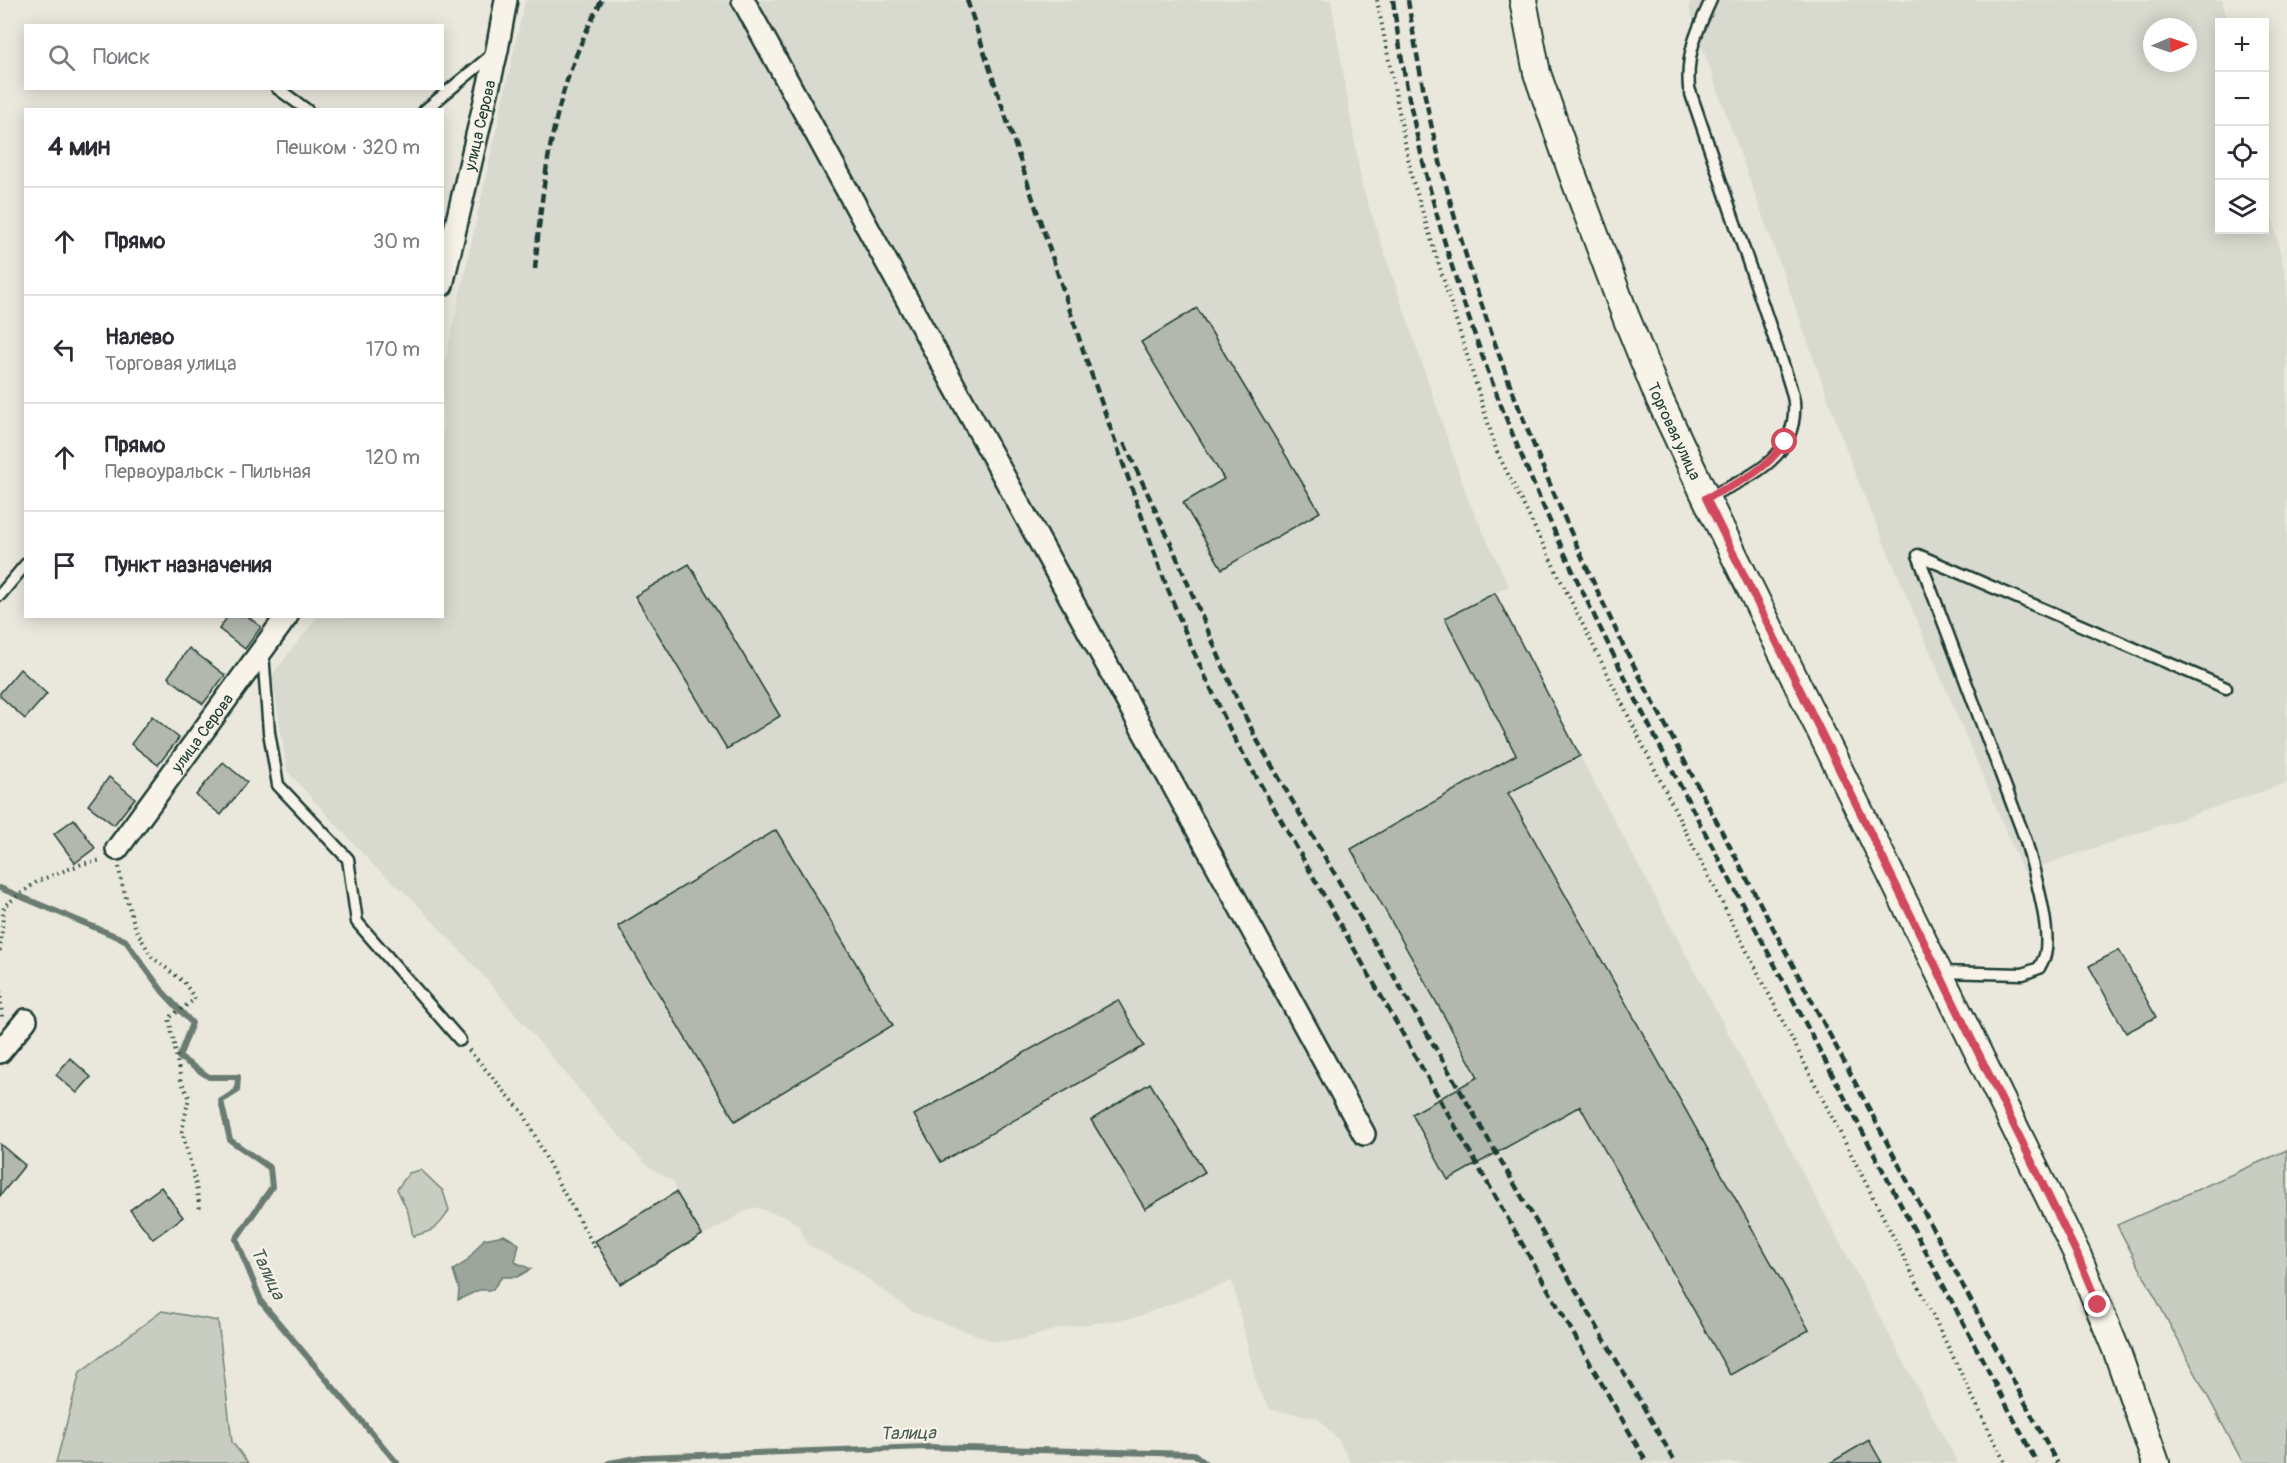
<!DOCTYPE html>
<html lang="ru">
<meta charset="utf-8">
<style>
body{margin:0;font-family:Pangolin,sans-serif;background:#f7f7f7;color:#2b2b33}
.controls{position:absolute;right:18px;top:18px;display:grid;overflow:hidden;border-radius:0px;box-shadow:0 3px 15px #0003}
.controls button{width:54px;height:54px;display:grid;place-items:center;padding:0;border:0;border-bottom:2px solid #e1e1e2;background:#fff;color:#2b2b33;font:30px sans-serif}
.compass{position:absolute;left:2143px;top:18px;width:54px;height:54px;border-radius:50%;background:#fff;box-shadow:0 3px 15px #0003;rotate:88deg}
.stop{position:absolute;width:18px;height:18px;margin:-14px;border:4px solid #d1495b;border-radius:50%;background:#fff}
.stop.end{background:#d1495b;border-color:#fff;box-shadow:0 2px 6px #0008}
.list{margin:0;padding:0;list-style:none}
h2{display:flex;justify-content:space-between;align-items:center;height:78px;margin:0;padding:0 24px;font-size:26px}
h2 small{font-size:20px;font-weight:400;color:#7c7c81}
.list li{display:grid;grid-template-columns:39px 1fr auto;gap:18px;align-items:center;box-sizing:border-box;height:108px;padding:0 24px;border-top:2px solid #e1e1e2}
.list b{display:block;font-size:22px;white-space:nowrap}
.list p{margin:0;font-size:20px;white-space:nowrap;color:#7c7c81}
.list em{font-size:20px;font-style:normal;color:#7c7c81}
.icon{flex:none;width:33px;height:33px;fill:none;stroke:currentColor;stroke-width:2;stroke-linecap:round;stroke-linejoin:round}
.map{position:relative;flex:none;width:2287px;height:1463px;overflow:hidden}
.search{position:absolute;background:#fff;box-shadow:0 3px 15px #0003;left:24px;top:24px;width:420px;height:66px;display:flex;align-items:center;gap:15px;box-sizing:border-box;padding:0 21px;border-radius:0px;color:#7c7c81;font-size:22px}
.panel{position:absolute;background:#fff;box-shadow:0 3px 15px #0003;left:24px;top:108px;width:420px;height:510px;border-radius:0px}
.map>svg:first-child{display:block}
.built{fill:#d9dacf;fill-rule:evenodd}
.green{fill:#c8ccc1;stroke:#74847a;stroke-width:1.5}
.water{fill:#9ca69c;stroke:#6a7c72;stroke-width:1.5}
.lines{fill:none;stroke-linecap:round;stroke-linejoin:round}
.stream{stroke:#6a7c72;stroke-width:6}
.building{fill:#b2b8ae;stroke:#1f3d34;stroke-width:1.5}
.service-casing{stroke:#1f3d34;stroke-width:15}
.minor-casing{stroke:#1f3d34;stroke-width:26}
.tertiary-casing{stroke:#1f3d34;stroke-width:30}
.path{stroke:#1f3d34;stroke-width:4;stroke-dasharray:1.5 4.5;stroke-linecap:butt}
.service{stroke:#f7f3e8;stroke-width:10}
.minor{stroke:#f7f3e8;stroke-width:21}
.tertiary{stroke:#f7f3e8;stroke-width:26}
.rail{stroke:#1f3d34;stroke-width:4.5;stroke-dasharray:9 4.5;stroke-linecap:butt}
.route{stroke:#d1495b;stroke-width:8}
.labels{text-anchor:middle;stroke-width:4.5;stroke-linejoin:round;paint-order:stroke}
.street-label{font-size:16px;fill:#1f3d34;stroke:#f7f3e8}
.water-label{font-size:18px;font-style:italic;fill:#445c53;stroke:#f7f3e8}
</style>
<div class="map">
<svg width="2287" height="1463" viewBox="0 0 2287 1463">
<rect width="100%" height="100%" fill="#eae8dd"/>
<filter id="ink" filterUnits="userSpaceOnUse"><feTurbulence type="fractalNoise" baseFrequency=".0167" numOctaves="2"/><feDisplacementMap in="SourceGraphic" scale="12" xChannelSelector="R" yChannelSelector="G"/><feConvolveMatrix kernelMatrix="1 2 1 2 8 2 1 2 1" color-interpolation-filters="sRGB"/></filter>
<g filter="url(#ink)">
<g class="built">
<path d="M 525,0 L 1331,0 L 1362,186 L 1469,502 L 1509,586 L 1495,593 L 1580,756 L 1958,1463 L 1351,1463 L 1338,1440 L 1318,1418 L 1271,1410 L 1258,1390 L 1232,1281 L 1134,1318 L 1066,1327 L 1015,1341 L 993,1341 L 913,1312 L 854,1269 L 808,1245 L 798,1225 L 787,1217 L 753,1207 L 620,1284 L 595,1241 L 676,1192 L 674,1182 L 649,1167 L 608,1124 L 480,972 L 410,897 L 374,866 L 287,771 L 272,675 L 317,617 L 442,616 L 443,370 Z"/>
<path d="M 1690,0 L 2222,0 L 2227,22 L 2220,22 L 2220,230 L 2264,230 L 2265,185 L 2287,283 L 2287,783 L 2023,872 L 1855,474 L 1702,47 L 1689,7 ZM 2152,27 L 2188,27 L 2188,63 L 2152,63 Z"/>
</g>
<g class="green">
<path d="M 2287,1150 L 2287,1463 L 2243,1463 L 2117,1225 Z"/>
<path d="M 421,1170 L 443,1191 L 449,1210 C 440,1227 432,1232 413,1236 L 408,1212 L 397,1189 L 409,1173 Z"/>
<path d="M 162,1311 L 218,1321 L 232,1442 L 248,1463 L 56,1463 L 80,1372 Z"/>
</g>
<path class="water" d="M 504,1235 L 519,1244 L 515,1262 L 531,1269 L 517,1277 L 502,1277 L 492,1290 L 479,1290 L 458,1300 L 459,1289 L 453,1270 L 466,1262 L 484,1239 Z"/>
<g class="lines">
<g class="stream">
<path d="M 0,888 L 125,940 L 163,992 L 192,1023 L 179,1057 L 209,1077 L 238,1077 L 237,1091 L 221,1101 L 230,1140 L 270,1168 L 272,1187 L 236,1239 L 262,1303 L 397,1463"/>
<path d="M 609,1463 L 643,1457 L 926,1447 L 1194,1454 L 1205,1463"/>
</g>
</g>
<g class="building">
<path d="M 1197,308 L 1320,512 L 1222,569 L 1183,503 L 1224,479 L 1141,342 Z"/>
<path d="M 689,564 L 780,716 L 727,749 L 635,596 Z"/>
<path d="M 1495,593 L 1580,756 L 1508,793 L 1809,1330 L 1730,1375 L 1580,1106 L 1448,1180 L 1412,1114 L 1478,1077 L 1351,849 L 1516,755 L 1445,618 Z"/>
<path d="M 228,616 L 247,616 L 261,627 L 245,649 L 219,629 Z"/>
<path d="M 189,648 L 225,675 L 203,704 L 168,677 Z"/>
<path d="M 20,669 L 47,694 L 25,719 L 0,696 L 0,693 Z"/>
<path d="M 152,716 L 179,738 L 158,765 L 131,744 Z"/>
<path d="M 223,762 L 247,782 L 221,815 L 196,795 Z"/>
<path d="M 109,777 L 135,798 L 114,825 L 88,805 Z"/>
<path d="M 74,819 L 95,848 L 75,863 L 54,834 Z"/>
<path d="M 776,830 L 893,1025 L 735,1121 L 618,926 Z"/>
<path d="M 2119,950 L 2156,1017 L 2126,1033 L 2089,966 Z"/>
<path d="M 1118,1000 L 1144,1046 L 941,1162 L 914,1115 Z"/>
<path d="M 70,1058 L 91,1077 L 77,1093 L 56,1075 Z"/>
<path d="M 1150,1083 L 1205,1172 L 1145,1209 L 1091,1120 Z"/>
<path d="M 0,1144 L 25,1165 L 0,1196 Z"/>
<path d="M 161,1187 L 183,1217 L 153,1239 L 130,1210 Z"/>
<path d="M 676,1192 L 702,1235 L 620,1284 L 595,1241 Z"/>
<path d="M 1869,1440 L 1882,1463 L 1830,1463 Z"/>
</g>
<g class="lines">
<g class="service-casing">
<g id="service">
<path d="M 277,88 L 307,110"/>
<path d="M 425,110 L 494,53"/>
<path d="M 1706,498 C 1748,478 1798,459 1794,402 C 1793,394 1790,386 1788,379 L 1689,88 C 1686,53 1697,31 1711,0"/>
<path d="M 0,595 L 26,564"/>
<path d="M 263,653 L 269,732 L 278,785 L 348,859 L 357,922 L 460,1040"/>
<path d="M 1939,972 L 2023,974 L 2039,968 C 2041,964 2044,959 2045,955 C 2052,929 2033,868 2026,841 L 1918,555 L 2226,688"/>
</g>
</g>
<g class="minor-casing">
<g id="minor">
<path d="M 743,0 L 1364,1134"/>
<path id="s1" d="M 442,285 L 497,50 L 506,0"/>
<path id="s2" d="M 117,849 L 287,616"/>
<path d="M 0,1052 L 26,1020"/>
</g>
</g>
<g class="tertiary-casing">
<g id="tertiary">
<path id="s3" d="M 1523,0 L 1537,73 L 1572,173 L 1626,317 L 1658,396 L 1706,498 L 2077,1254 L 2117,1352 L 2156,1463"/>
</g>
</g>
<g class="path">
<path d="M 1377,0 L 1412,178 L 1497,452 L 1693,846 L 1913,1275 L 2005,1463"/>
<path d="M 119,867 L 121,881 L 136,930 L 152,957 L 184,982 L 195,999 L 169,1018 L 181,1081 L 189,1097 L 182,1131 L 195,1180 L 200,1209"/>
<path d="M 0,951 L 4,906 L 38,881 L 82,864 L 102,860"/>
<path d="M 0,991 L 2,1017"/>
<path d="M 469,1050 L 524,1114 L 559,1184 L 597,1251"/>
</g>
<use href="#service" class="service"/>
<use href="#minor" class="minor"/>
<use href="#tertiary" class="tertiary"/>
<g class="rail">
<path d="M 967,0 L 1085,356 L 1166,585 L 1191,646 L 1233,736 L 1647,1463"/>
<path d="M 1393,0 C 1435,325 1582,599 1732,884 C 1834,1077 1935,1270 2037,1463"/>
<path d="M 1408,0 C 1442,232 1523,437 1624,647 L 2057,1463"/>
<path d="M 535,269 C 544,169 553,90 602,0"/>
<path d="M 1124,443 L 1168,537 L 1240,706 L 1257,740 L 1676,1463"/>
</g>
</g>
</g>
<g class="lines" filter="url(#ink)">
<path class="route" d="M 1785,442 C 1763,474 1739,482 1706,498 L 2077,1254 L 2098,1305"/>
</g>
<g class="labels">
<g class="street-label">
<text dy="6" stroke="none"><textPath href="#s1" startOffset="164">улица Серова</textPath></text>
<text dy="6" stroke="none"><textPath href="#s3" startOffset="458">Торговая улица</textPath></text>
<text dy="6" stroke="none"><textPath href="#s2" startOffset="144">улица Серова</textPath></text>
</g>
<g class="water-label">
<text transform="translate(268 1273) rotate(65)" y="6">Талица</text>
<text transform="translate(908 1433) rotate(-1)" y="6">Талица</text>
</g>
</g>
</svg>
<div class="controls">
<button>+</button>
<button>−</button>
<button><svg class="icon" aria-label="locate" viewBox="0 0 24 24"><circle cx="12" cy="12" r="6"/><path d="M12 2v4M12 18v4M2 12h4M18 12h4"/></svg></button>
<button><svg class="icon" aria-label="layers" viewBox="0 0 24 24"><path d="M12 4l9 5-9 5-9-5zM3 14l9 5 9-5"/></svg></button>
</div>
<svg class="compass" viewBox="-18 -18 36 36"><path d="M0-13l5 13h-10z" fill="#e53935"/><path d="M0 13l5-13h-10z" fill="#7c7c81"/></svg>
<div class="stop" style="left:1785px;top:442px"></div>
<div class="stop end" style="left:2098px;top:1305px"></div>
<div class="search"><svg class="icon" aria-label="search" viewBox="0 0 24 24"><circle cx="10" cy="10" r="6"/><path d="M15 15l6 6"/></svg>Поиск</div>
<section class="panel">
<h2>4 мин<small>Пешком · 320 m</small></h2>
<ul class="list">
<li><svg class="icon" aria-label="ahead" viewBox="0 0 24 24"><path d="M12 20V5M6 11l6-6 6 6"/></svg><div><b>Прямо</b></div><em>30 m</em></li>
<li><svg class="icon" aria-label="left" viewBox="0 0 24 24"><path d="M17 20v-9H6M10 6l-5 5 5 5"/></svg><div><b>Налево</b><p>Торговая улица</p></div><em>170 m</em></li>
<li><svg class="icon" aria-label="ahead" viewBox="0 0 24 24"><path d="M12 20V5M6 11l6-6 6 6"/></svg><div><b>Прямо</b><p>Первоуральск - Пильная</p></div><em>120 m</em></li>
<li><svg class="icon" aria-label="arrive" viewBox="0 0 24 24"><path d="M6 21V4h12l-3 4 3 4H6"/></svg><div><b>Пункт назначения</b></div></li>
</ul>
</section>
</div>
